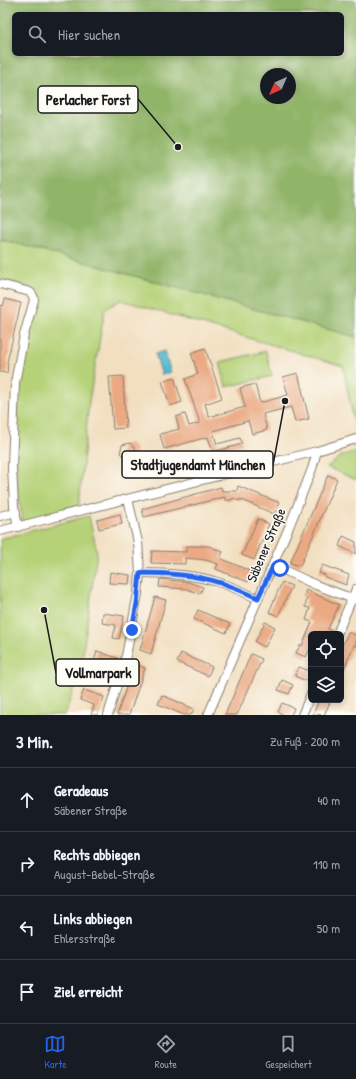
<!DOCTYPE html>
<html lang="de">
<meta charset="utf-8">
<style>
body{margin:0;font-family:"Patrick Hand",sans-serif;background:#242831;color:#f1f3f6}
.controls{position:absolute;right:12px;bottom:12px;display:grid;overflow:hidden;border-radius:6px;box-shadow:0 2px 6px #0003}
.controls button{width:36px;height:36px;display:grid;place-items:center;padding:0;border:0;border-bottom:1px solid #363941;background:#171b24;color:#f1f3f6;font:20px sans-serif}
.compass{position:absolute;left:260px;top:68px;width:36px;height:36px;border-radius:50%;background:#171b24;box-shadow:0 2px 6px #0003;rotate:225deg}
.stop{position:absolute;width:12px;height:12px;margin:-9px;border:3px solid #2563eb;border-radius:50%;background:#fff}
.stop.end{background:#2563eb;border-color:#fff;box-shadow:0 1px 4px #0008}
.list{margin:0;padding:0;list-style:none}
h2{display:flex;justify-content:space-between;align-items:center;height:52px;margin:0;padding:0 16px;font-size:17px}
h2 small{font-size:13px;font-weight:400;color:#9ea1a6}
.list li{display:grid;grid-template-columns:26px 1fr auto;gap:12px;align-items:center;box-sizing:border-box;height:64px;padding:0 16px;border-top:1px solid #363941}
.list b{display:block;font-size:15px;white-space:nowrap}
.list p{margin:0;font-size:13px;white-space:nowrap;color:#9ea1a6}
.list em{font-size:13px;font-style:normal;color:#9ea1a6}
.icon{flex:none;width:22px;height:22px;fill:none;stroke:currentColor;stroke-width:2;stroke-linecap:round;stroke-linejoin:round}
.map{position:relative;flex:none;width:356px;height:715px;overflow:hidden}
.search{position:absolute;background:#171b24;box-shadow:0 2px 6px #0003;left:12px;right:12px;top:12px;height:44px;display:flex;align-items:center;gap:10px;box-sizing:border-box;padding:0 14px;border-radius:6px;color:#9ea1a6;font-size:15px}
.sheet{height:308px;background:#171b24}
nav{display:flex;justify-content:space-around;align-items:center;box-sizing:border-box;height:56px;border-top:1px solid #363941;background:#171b24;font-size:11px;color:#9ea1a6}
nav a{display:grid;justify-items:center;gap:2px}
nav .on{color:#2563eb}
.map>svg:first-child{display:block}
.green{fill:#b5d278;stroke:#68774a}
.forest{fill:#90b468;stroke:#566842;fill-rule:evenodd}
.water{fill:#52b8d0;stroke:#376a76}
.building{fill:#eaa982}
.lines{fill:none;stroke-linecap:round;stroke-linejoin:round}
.street-casing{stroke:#877e6e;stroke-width:10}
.street{stroke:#fff;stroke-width:8}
.route{stroke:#2563eb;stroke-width:5}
.labels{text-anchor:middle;stroke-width:3;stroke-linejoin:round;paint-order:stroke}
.street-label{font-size:14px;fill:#1c1c1c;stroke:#fdfcf7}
.leader{fill:none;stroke:#1c1c1c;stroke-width:1.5}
.callout-dot{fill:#1c1c1c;stroke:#fdfcf7;stroke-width:1.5}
.callout{fill:#fdfcf7;stroke:#1c1c1c;stroke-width:1.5}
.callout-label{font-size:15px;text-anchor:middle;font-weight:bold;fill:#1c1c1c}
</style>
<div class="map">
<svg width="356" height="715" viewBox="0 0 356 715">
<rect width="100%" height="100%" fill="#fdfcf7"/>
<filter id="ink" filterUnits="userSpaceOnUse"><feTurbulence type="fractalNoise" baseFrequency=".025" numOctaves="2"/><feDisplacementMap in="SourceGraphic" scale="8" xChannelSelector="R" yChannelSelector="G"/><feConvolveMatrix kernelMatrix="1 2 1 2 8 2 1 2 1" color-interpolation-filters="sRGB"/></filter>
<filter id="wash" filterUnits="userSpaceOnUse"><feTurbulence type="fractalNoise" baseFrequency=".012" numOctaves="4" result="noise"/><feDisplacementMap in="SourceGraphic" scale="16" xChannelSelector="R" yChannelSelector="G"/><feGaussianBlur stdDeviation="0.9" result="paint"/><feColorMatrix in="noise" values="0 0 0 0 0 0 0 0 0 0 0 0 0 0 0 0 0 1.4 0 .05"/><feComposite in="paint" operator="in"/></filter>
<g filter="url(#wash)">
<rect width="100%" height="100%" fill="#f2dfc0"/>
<g class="green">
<path d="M 0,239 L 356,337 L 356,434 L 343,366 L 121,300 L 105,309 L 89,401 L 79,505 L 23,522 C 14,477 14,431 19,385 C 21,370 24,353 27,338 C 31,322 40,306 35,290 L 28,287 L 0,279 Z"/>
<path d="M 266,351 L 272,376 L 226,387 L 220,362 Z"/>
<path d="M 356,451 L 356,480 L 327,467 L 343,455 Z"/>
<path d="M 89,516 L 97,552 L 81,667 L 65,715 L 0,715 L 0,539 Z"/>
</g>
<path class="forest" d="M 0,0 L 356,0 L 356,337 L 0,239 L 0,195 L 1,195 ZM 14,14 L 342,14 L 342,54 L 14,54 ZM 266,74 L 290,74 L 290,98 L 266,98 Z"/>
<path class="water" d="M 164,351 L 171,372 L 162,375 L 155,354 Z"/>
<g id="blocks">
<g class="building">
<path d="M 5,299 L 21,303 L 7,362 L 8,363 L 7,373 L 0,372 L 0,305 L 3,306 Z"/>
<path d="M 205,348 L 222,398 L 205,404 L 209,417 L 245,407 L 240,388 L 255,384 L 260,403 L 288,395 L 283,377 L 298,373 L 309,419 L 295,422 L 291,407 L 263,414 L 267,430 L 252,434 L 248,421 L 213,431 L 217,444 L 240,438 L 242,444 L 213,452 L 208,437 L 164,449 L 160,434 L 179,429 L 176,417 L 185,414 L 189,426 L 200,423 L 185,379 L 198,374 L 191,353 Z"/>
<path d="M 123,376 L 126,428 L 113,429 L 109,377 Z"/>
<path d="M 174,377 L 182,402 L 170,406 L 162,381 Z"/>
<path d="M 130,443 L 136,449 L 134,457 L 127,460 L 120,453 L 122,445 Z"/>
<path d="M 328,475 L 337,479 L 316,529 L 300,566 L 290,563 Z"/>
<path d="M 238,486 L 280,503 L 274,514 L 240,499 L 239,501 L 233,498 L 232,500 L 225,500 L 225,497 L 144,517 L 142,509 L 221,487 L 222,491 L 237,491 Z"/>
<path d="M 120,514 L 122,524 L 99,529 L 97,520 Z"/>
<path d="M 258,519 L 269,524 L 254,560 L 242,555 Z"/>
<path d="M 343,536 L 356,542 L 356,554 L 339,546 Z"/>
<path d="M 186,546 L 209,546 L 223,552 L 220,558 L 252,572 L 248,582 L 216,569 L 218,564 L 206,560 L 185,558 L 185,564 L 151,563 L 152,551 L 186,552 Z"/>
<path d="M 322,565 L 349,575 L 346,585 L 325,577 L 325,575 L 319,573 Z"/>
<path d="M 110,572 L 130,575 L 129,584 L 109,583 Z"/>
<path d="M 160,579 L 188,582 L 203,587 L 200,594 L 187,589 L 159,587 Z"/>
<path d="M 282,582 L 292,586 L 278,616 L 269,612 Z"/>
<path d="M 306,590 L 339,605 L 328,629 L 332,631 L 332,634 L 311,634 L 311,646 L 306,657 L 296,653 L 300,645 L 302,646 L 312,622 L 306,620 L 310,608 L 305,607 L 307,598 L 304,596 Z"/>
<path d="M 155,597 L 166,600 L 151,654 L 140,650 Z"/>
<path d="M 198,610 L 230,624 L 226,633 L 194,619 Z"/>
<path d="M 103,613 L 124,616 L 119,639 L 113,638 L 116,625 L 102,623 Z"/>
<path d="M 265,622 L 275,627 L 265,647 L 255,642 Z"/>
<path d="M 348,632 L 356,635 L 356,646 L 354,645 L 341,676 L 341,649 Z"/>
<path d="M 97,651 L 117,658 L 114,668 L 113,668 L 108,685 L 101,684 L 106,666 L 94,662 Z"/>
<path d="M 181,653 L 212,667 L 208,676 L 177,662 Z"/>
<path d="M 251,654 L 262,659 L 237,715 L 225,715 Z"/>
<path d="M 134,664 L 145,668 L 129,715 L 117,715 Z"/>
<path d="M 299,667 L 310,671 L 306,681 L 295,676 Z"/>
<path d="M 282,680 L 293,685 L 289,694 L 278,690 Z"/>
<path d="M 84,690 L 104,697 L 97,715 L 91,715 L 94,705 L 80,700 Z"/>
<path d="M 162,695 L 194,709 L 191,715 L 184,715 L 158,704 Z"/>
<path d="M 319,700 L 331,700 L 324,715 L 313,714 Z"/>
<path d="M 282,703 L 294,708 L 291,715 L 284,715 L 278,712 Z"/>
</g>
</g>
</g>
<g filter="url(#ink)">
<use href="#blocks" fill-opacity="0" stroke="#877e6e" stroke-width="1"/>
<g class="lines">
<g class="street-casing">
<g id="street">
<path d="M 0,284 L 30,292 L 33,296 L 34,300 L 24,335 L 15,383 L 12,467 L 14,506 L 18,527"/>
<path d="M 0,516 L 16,512"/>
<path d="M 0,531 L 317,451 L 356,439"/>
<path d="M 273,565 L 316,585 L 356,600"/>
<path d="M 140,573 C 165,573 190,574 214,581 C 230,585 244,592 258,599"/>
<path d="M 337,634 L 356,589"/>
<path d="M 108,715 L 126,656 L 138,593 L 140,573 L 138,542 L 128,499"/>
<path d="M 208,715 L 289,527 L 312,469 L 317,451"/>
<path d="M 302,715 L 311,694"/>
</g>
</g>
<use href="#street" class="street"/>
</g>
</g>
<g class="lines" filter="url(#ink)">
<path class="route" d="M 132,630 L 137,603 L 140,573 C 165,573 190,574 214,581 C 230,585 244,592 258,598 L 273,566 L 280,568"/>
</g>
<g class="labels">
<g class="street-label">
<text transform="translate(266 545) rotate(-67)" y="5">Säbener Straße</text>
</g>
</g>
<path class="leader" d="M178 147L138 99M285 401L273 465M44 610L56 673"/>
<g class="callout-dot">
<circle cx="178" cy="147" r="4"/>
<circle cx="285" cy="401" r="4"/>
<circle cx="44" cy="610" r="4"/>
</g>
<g class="callout">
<rect x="38" y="86" width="100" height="27" rx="4"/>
<rect x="122" y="451" width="151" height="27" rx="4"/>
<rect x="56" y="659" width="83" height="27" rx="4"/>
</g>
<g class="callout-label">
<text x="88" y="105">Perlacher Forst</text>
<text x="198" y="470">Stadtjugendamt München</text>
<text x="98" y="678">Vollmarpark</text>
</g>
</svg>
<div class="controls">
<button><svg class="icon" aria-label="locate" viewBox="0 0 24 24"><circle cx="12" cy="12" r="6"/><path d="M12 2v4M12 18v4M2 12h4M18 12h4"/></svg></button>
<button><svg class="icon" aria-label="layers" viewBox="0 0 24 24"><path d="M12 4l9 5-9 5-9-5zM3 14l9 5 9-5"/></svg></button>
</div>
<svg class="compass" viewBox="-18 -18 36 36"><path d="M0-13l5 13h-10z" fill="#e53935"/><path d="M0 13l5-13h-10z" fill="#9ea1a6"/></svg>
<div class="stop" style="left:280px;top:568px"></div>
<div class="stop end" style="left:132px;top:630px"></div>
<div class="search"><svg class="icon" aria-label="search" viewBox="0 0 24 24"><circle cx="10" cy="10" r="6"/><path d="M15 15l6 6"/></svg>Hier suchen</div>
</div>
<section class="sheet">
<h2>3 Min.<small>Zu Fuß · 200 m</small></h2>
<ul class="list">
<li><svg class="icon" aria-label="ahead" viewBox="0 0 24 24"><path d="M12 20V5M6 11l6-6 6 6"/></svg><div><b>Geradeaus</b><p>Säbener Straße</p></div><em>40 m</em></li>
<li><svg class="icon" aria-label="right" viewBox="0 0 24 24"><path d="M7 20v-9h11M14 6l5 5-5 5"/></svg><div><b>Rechts abbiegen</b><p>August-Bebel-Straße</p></div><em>110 m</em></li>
<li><svg class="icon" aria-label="left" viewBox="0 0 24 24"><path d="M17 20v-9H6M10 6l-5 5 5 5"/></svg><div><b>Links abbiegen</b><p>Ehlersstraße</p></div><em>50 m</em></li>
<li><svg class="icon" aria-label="arrive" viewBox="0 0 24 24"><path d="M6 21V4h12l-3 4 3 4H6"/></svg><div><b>Ziel erreicht</b></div></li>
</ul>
</section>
<nav>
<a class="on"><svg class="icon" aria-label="map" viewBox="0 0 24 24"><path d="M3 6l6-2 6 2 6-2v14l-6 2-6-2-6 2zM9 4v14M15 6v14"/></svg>Karte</a>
<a><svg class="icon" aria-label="directions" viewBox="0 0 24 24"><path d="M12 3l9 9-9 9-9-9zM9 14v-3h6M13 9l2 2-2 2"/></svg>Route</a>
<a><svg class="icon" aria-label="saved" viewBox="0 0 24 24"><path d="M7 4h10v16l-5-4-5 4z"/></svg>Gespeichert</a>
</nav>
